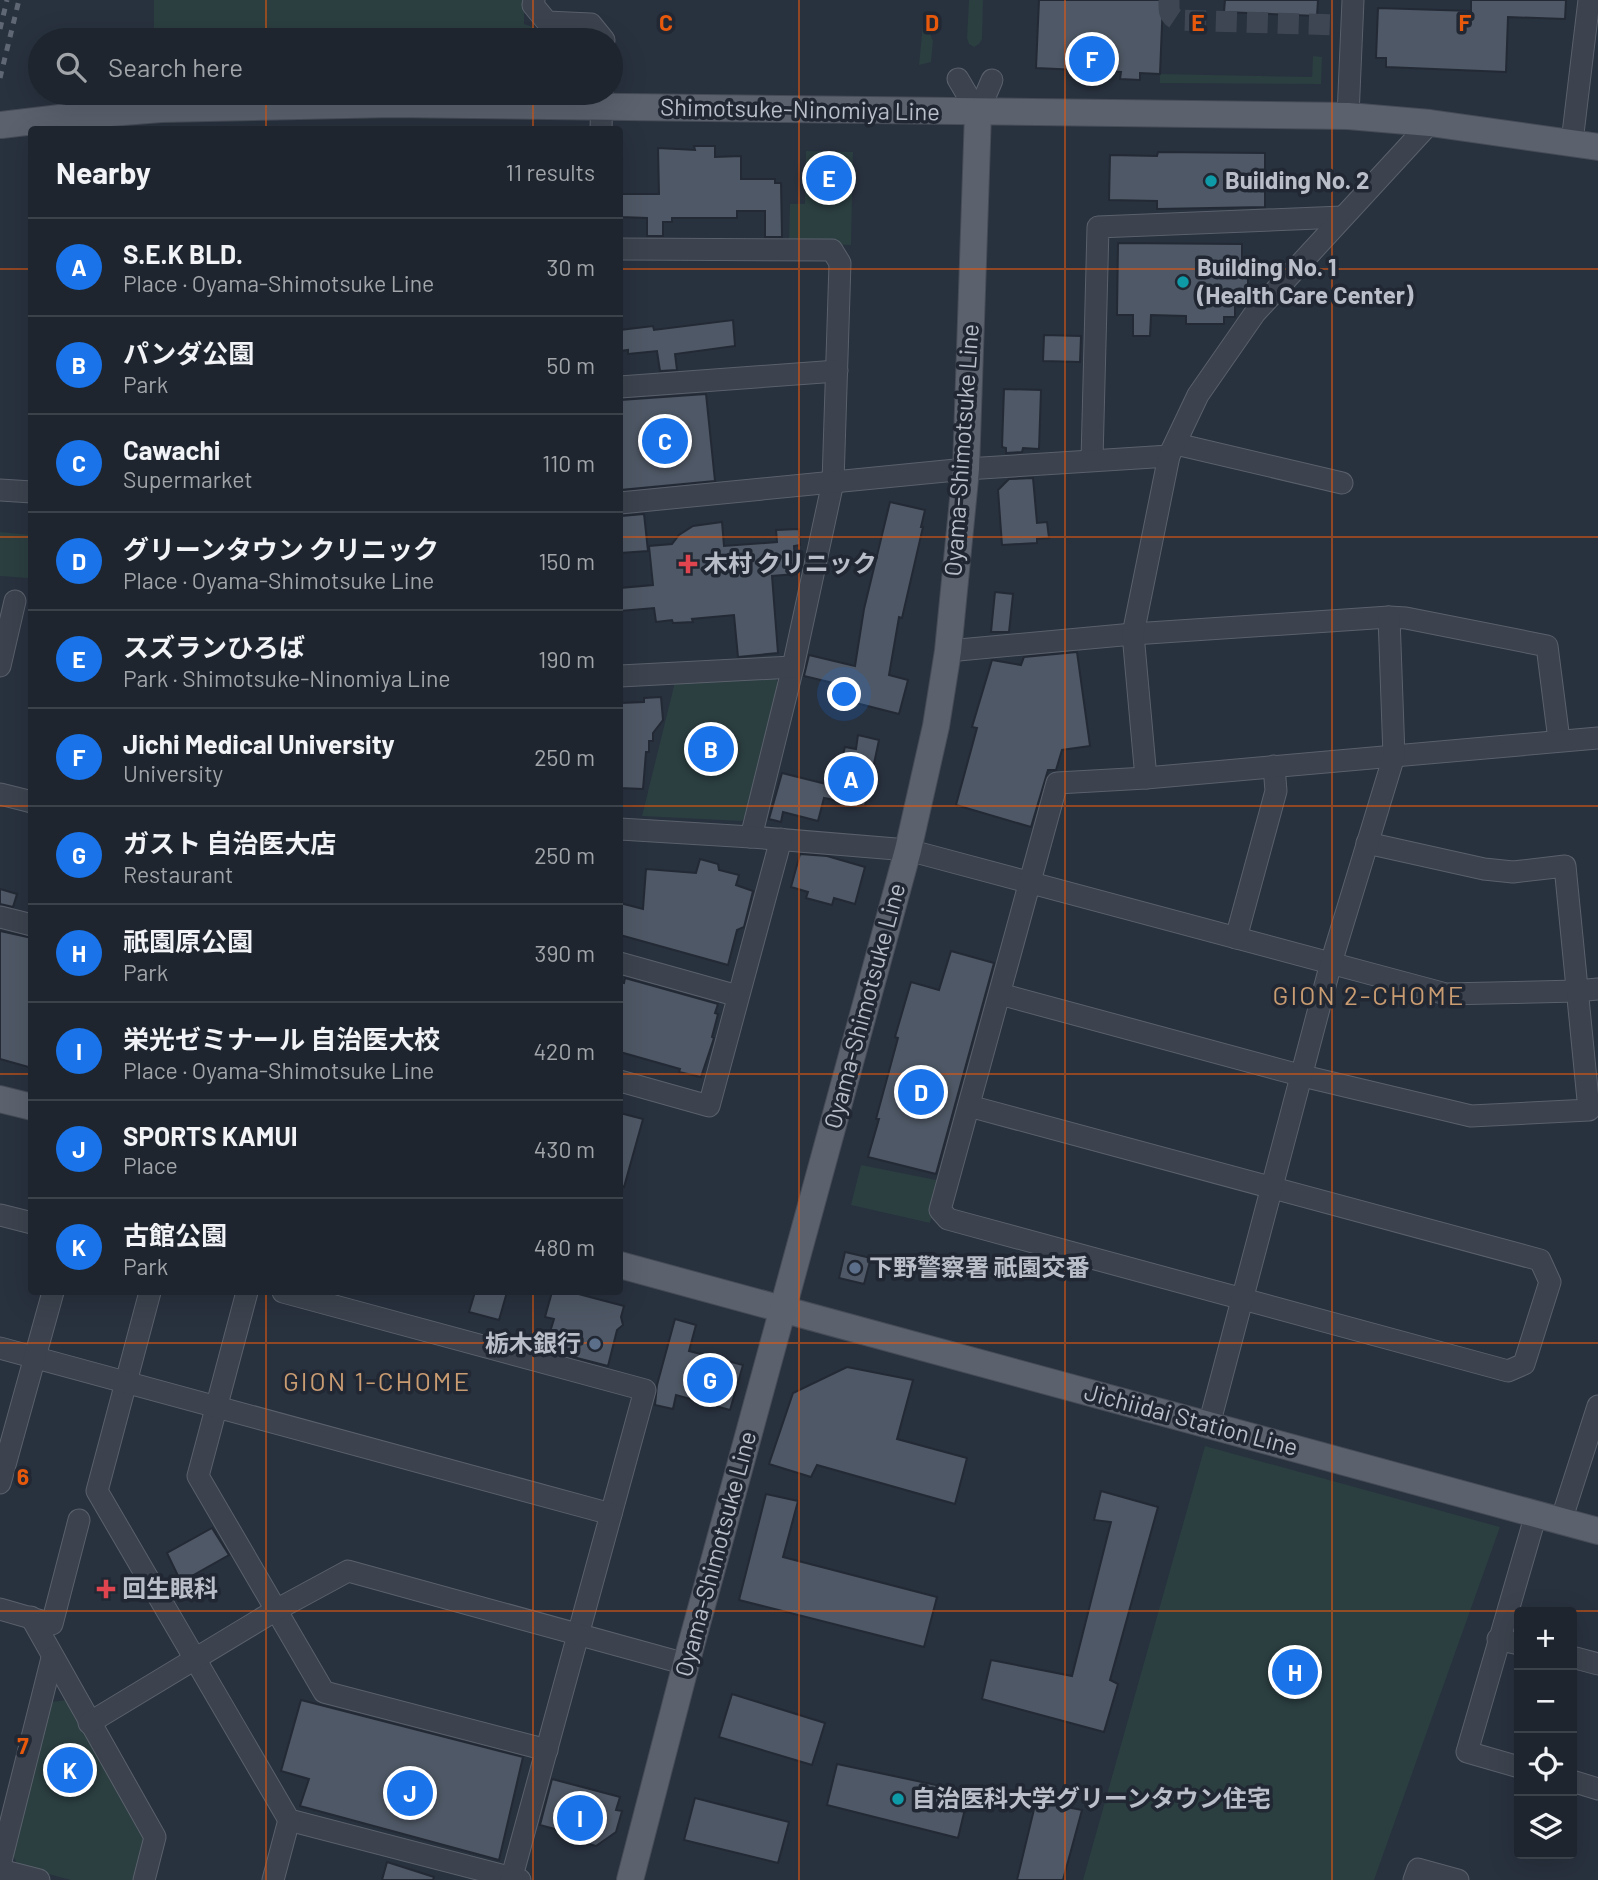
<!DOCTYPE html>
<meta charset="utf-8">
<style>
body{margin:0;font-family:Barlow,"Noto Sans JP",sans-serif;background:#262d36;color:#f1f3f6}
.controls{position:absolute;right:21px;bottom:21px;display:grid;overflow:hidden;border-radius:7px;box-shadow:0 7px 28px #0002}
.controls button{width:63px;height:63px;display:grid;place-items:center;padding:0;border:0;border-bottom:2px solid #3c424a;background:#1e252e;color:#f1f3f6;font:35px sans-serif}
.you{position:absolute;left:845px;top:695px;width:24px;height:24px;margin:-18px;border:5px solid #fff;border-radius:50%;background:#1a73e8;box-shadow:0 0 0 10px #1a73e833}
.badge{display:grid;place-items:center;width:46px;height:46px;border-radius:50%;background:#1a73e8;color:#fff;font-size:23px;font-weight:700}
.pin{position:absolute;translate:-50% -50%;border:4px solid #fff;box-shadow:0 2px 7px #0006}
.list{margin:0;padding:0;list-style:none}
h2{display:flex;justify-content:space-between;align-items:center;height:91px;margin:0;padding:0 28px;font-size:30px}
h2 small{font-size:23px;font-weight:400;color:#a1a5aa}
.list li{display:grid;grid-template-columns:46px 1fr auto;gap:21px;align-items:center;box-sizing:border-box;height:98px;padding:0 28px;border-top:2px solid #3c424a}
.list b{display:block;font-size:26px;white-space:nowrap}
.list p{margin:0;font-size:23px;white-space:nowrap;color:#a1a5aa}
.list em{font-size:23px;font-style:normal;color:#a1a5aa}
.icon{flex:none;width:38px;height:38px;fill:none;stroke:currentColor;stroke-width:2;stroke-linecap:round;stroke-linejoin:round}
.map{position:relative;flex:none;width:1598px;height:1880px;overflow:hidden}
.search{position:absolute;background:#1e252e;box-shadow:0 7px 28px #0002;left:28px;top:28px;width:595px;height:77px;display:flex;align-items:center;gap:18px;box-sizing:border-box;padding:0 24px;border-radius:38px;color:#a1a5aa;font-size:26px}
.panel{position:absolute;background:#1e252e;box-shadow:0 7px 28px #0002;left:28px;top:126px;width:595px;height:1169px;border-radius:7px}
.map>svg:first-child{display:block}
.green{fill:#2b3e40}
.building{fill:#4f5866;stroke:#232a35;stroke-width:2}
.lines{fill:none;stroke-linecap:round;stroke-linejoin:round}
.minor-tunnel{stroke:#3e4653;stroke-width:21;stroke-dasharray:21 10;stroke-linecap:butt}
.minor-casing{stroke:#5a616c;stroke-width:23}
.major-casing{stroke:#464c57;stroke-width:28}
.minor{stroke:#3c434e;stroke-width:21}
.major{stroke:#5b626e;stroke-width:26}
.rail{stroke:#5f6775;stroke-width:5;stroke-dasharray:7 7;stroke-linecap:butt}
.grid{fill:none;stroke:#e8590c;stroke-width:2;stroke-opacity:0.55}
.culture-dot{fill:#0f9aa8;stroke:#212833;stroke-width:2.5}
.health-dot{fill:#e0444e;stroke:#212833;stroke-width:2.5}
.service-dot{fill:#5c6f8a;stroke:#212833;stroke-width:2.5}
.labels{text-anchor:middle;stroke-width:7;stroke-linejoin:round;paint-order:stroke}
.street-label{font-size:24px;fill:#b9bec9;stroke:#212833}
.poi-label{font-size:24px;font-weight:bold;fill:#b9bec9;stroke:#212833;text-anchor:start}
.neighbourhood-label{font-size:26px;letter-spacing:2px;fill:#ca9c72;stroke:#212833}
.grid-label{font-size:23px;text-anchor:middle;font-weight:bold;fill:#e8590c;stroke:#212833;stroke-width:7;stroke-linejoin:round;paint-order:stroke}
</style>
<div class="map">
<svg width="1598" height="1880" viewBox="0 0 1598 1880">
<rect width="100%" height="100%" fill="#28313e"/>
<g class="green">
<path d="M 154,0 L 524,0 L 524,24 L 547,32 L 575,33 L 574,40 L 154,40 Z"/>
<path d="M 969,0 L 983,0 L 982,39 L 979,44 L 974,47 L 969,44 L 967,38 Z"/>
<path d="M 923,23 L 926,23 L 933,41 L 931,62 L 919,65 Z"/>
<path d="M 1313,56 L 1322,57 L 1321,84 L 1160,83 L 1160,74 L 1312,77 Z"/>
<path d="M 806,151 L 853,152 L 851,245 L 789,244 L 790,204 L 805,204 Z"/>
<path d="M 0,532 L 31,535 L 28,578 L 0,576 Z"/>
<path d="M 770,676 L 776,679 L 780,686 L 749,812 L 742,821 L 642,816 L 675,682 Z"/>
<path d="M 861,1165 L 941,1181 L 930,1223 L 851,1205 Z"/>
<path d="M 1205,1446 L 1500,1527 L 1374,1880 L 1083,1880 Z"/>
<path d="M 66,1700 L 146,1838 L 135,1880 L 71,1880 L 18,1866 L 12,1853 L 52,1702 Z"/>
</g>
<g class="building">
<path d="M 1039,0 L 1163,0 L 1160,74 L 1140,73 L 1140,80 L 1120,79 L 1121,72 L 1036,68 Z"/>
<path d="M 1225,0 L 1318,0 L 1317,16 L 1224,12 Z"/>
<path d="M 1471,0 L 1566,0 L 1565,19 L 1508,17 L 1506,72 L 1386,67 L 1386,58 L 1376,58 L 1378,8 L 1471,11 Z"/>
<path d="M 694,146 L 715,146 L 715,157 L 741,156 L 741,179 L 775,179 L 775,183 L 781,183 L 782,237 L 765,237 L 765,211 L 737,211 L 737,218 L 672,218 L 672,222 L 663,222 L 663,236 L 647,236 L 647,218 L 620,217 L 620,194 L 659,194 L 658,148 L 695,150 Z"/>
<path d="M 1158,152 L 1265,153 L 1265,207 L 1157,209 L 1157,201 L 1109,200 L 1110,155 L 1157,156 Z"/>
<path d="M 1118,243 L 1242,244 L 1242,273 L 1248,273 L 1248,290 L 1241,290 L 1241,303 L 1235,303 L 1235,317 L 1224,317 L 1224,324 L 1186,324 L 1186,316 L 1151,315 L 1150,336 L 1133,336 L 1133,315 L 1117,315 Z"/>
<path d="M 733,320 L 735,346 L 675,354 L 677,370 L 660,371 L 657,351 L 628,354 L 628,350 L 620,351 L 620,330 L 653,326 L 654,330 Z"/>
<path d="M 1044,335 L 1081,336 L 1080,362 L 1043,361 Z"/>
<path d="M 1004,389 L 1041,390 L 1039,449 L 1023,448 L 1022,452 L 1006,453 L 1006,448 L 1002,447 Z"/>
<path d="M 706,394 L 715,481 L 620,490 L 620,400 Z"/>
<path d="M 1033,478 L 1037,523 L 1047,522 L 1049,538 L 1037,539 L 1037,543 L 1002,545 L 998,490 L 1009,479 Z"/>
<path d="M 890,502 L 925,510 L 921,527 L 923,527 L 902,618 L 899,617 L 889,675 L 908,680 L 899,714 L 848,701 L 850,687 L 804,676 L 809,655 L 855,666 L 864,609 Z"/>
<path d="M 644,514 L 648,551 L 620,553 L 621,516 Z"/>
<path d="M 722,522 L 724,546 L 777,542 L 776,530 L 799,529 L 800,545 L 794,546 L 796,574 L 772,576 L 778,653 L 738,657 L 734,615 L 692,619 L 693,622 L 673,623 L 672,620 L 656,622 L 654,608 L 620,611 L 620,588 L 653,585 L 649,546 L 672,544 L 679,535 L 693,526 Z"/>
<path d="M 995,592 L 1013,594 L 1009,632 L 991,632 Z"/>
<path d="M 1077,652 L 1090,746 L 1062,750 L 1056,770 L 1048,770 L 1031,827 L 956,805 L 977,728 L 972,727 L 992,660 L 1021,665 L 1024,657 Z"/>
<path d="M 661,697 L 663,720 L 653,733 L 653,741 L 649,741 L 649,752 L 646,752 L 643,789 L 620,788 L 620,703 L 644,702 L 644,698 Z"/>
<path d="M 858,735 L 879,740 L 865,806 L 824,798 L 818,821 L 783,812 L 781,822 L 769,819 L 782,773 L 830,785 L 835,761 L 841,762 L 845,747 L 856,749 Z"/>
<path d="M 800,854 L 827,856 L 865,867 L 855,904 L 834,898 L 832,905 L 806,898 L 808,892 L 791,887 Z"/>
<path d="M 700,859 L 718,864 L 719,870 L 739,875 L 736,885 L 753,891 L 744,927 L 737,930 L 728,965 L 620,935 L 620,903 L 643,909 L 646,869 L 696,873 Z"/>
<path d="M 0,889 L 17,894 L 13,907 L 0,904 Z"/>
<path d="M 0,931 L 32,938 L 32,1068 L 0,1059 Z"/>
<path d="M 951,951 L 994,963 L 936,1174 L 868,1157 L 879,1119 L 876,1119 L 898,1038 L 895,1037 L 911,982 L 939,990 Z"/>
<path d="M 625,978 L 718,1004 L 715,1013 L 718,1014 L 712,1037 L 714,1038 L 701,1077 L 679,1072 L 680,1069 L 620,1052 L 620,982 L 624,983 Z"/>
<path d="M 620,1113 L 643,1119 L 624,1187 L 620,1186 Z"/>
<path d="M 845,1252 L 871,1258 L 864,1284 L 839,1278 Z"/>
<path d="M 475,1292 L 507,1292 L 499,1320 L 469,1312 Z"/>
<path d="M 552,1292 L 571,1292 L 624,1306 L 621,1317 L 623,1325 L 617,1330 L 608,1366 L 573,1357 L 574,1351 L 547,1342 L 554,1319 L 545,1317 Z"/>
<path d="M 675,1319 L 696,1325 L 689,1351 L 743,1365 L 730,1410 L 676,1395 L 673,1409 L 655,1405 L 657,1385 Z"/>
<path d="M 847,1367 L 913,1380 L 897,1439 L 967,1458 L 955,1504 L 817,1465 L 811,1477 L 769,1464 L 793,1393 Z"/>
<path d="M 1101,1491 L 1158,1507 L 1110,1680 L 1118,1684 L 1104,1732 L 982,1699 L 991,1660 L 1072,1676 L 1111,1522 L 1094,1520 Z"/>
<path d="M 766,1494 L 798,1501 L 783,1557 L 937,1597 L 924,1647 L 739,1600 Z"/>
<path d="M 212,1528 L 229,1555 L 181,1582 L 167,1553 Z"/>
<path d="M 732,1694 L 825,1723 L 812,1765 L 719,1737 Z"/>
<path d="M 301,1700 L 523,1757 L 499,1860 L 300,1806 L 309,1779 L 281,1771 Z"/>
<path d="M 837,1764 L 969,1792 L 958,1838 L 827,1805 Z"/>
<path d="M 552,1779 L 620,1797 L 616,1810 L 622,1811 L 616,1832 L 596,1846 L 561,1836 L 562,1831 L 540,1825 Z"/>
<path d="M 695,1798 L 789,1822 L 778,1863 L 684,1840 Z"/>
<path d="M 1036,1801 L 1082,1810 L 1063,1880 L 1017,1880 Z"/>
<path d="M 387,1862 L 434,1877 L 433,1880 L 382,1880 Z"/>
</g>
<g class="lines">
<path class="minor-tunnel" d="M 1169,0 C 1169,10 1168,15 1177,20 L 1338,25"/>
<g class="minor-casing">
<g id="minor">
<path d="M 534,0 L 533,5 L 547,22 L 591,24 L 604,40"/>
<path d="M 958,79 L 978,113"/>
<path d="M 978,113 L 992,80"/>
<path d="M 1348,116 L 1353,0"/>
<path d="M 601,130 L 602,93"/>
<path d="M 1572,142 L 1589,0"/>
<path d="M 620,249 L 832,250 L 840,263 L 833,482 L 793,667 L 751,837"/>
<path d="M 620,387 L 837,371"/>
<path d="M 1176,444 L 1342,483"/>
<path d="M 1092,460 L 1098,227 L 1342,217"/>
<path d="M 0,490 L 32,492"/>
<path d="M 620,503 L 966,469 L 1169,456"/>
<path d="M 948,651 L 1133,634 L 1389,617 L 1406,618 L 1547,646 L 1559,740"/>
<path d="M 0,666 L 15,601"/>
<path d="M 620,676 L 793,667"/>
<path d="M 1146,778 L 1133,634 L 1169,456 L 1198,395 L 1255,313 L 1430,123"/>
<path d="M 0,794 L 32,802"/>
<path d="M 620,829 L 751,837 L 908,850 L 1446,994 L 1577,991 L 1598,989"/>
<path d="M 0,917 L 32,925"/>
<path d="M 1236,938 L 1276,791 L 1274,766"/>
<path d="M 620,963 L 738,996"/>
<path d="M 1000,994 L 1303,1076 L 1471,1116 L 1589,1110 L 1565,866 L 1513,872 L 1484,869 L 1367,843"/>
<path d="M 620,1081 L 709,1106 L 781,839"/>
<path d="M 969,1106 L 1540,1260 L 1550,1282 L 1524,1364 L 1508,1371 L 948,1219 L 940,1210 L 1057,783 L 1146,778 L 1598,738"/>
<path d="M 0,1215 L 32,1223"/>
<path d="M 150,1292 L 97,1491 L 289,1820 L 520,1880"/>
<path d="M 247,1292 L 198,1476 L 324,1692 L 547,1750"/>
<path d="M 283,1292 L 645,1390 L 511,1880"/>
<path d="M 0,1348 L 611,1514"/>
<path d="M 1209,1425 L 1331,963 L 1394,756 L 1389,617"/>
<path d="M 0,1483 L 53,1292"/>
<path d="M 1561,1521 L 1598,1406"/>
<path d="M 0,1609 L 52,1624 L 79,1520"/>
<path d="M 31,1617 L 155,1837 L 144,1880"/>
<path d="M 1498,1639 L 1519,1644"/>
<path d="M 1572,1657 L 1598,1664"/>
<path d="M 89,1723 L 276,1610 L 348,1571 L 686,1664"/>
<path d="M 1519,1767 L 1467,1752 L 1536,1514"/>
<path d="M 1572,1781 L 1598,1789"/>
<path d="M 0,1865 L 52,1658"/>
<path d="M 0,1870 L 39,1880"/>
<path d="M 273,1880 L 289,1820"/>
<path d="M 1414,1880 L 1418,1869 L 1458,1880"/>
</g>
</g>
<g class="major-casing">
<g id="major">
<path d="M 1,125 L 85,115 L 161,109 L 393,104 L 1348,116 L 1430,123 L 1598,147"/>
<path d="M 0,1099 L 32,1107"/>
<path d="M 620,1265 L 1598,1531"/>
<path d="M 630,1880 L 686,1664 L 908,850 L 936,726 L 948,651 L 966,469 L 978,113"/>
</g>
</g>
<use href="#minor" class="minor"/>
<use href="#major" class="major"/>
<g class="rail">
<path d="M 0,29 L 7,0"/>
<path d="M 0,78 L 19,0"/>
</g>
</g>
<path class="grid" d="M 266,0 L 266,40M 533,0 L 533,40M 799,0 L 799,1880M 1065,0 L 1065,1880M 1332,0 L 1332,1880M 266,93 L 266,130M 533,93 L 533,130M 0,269 L 32,269M 620,269 L 1598,269M 0,537 L 32,537M 620,537 L 1598,537M 0,806 L 32,806M 620,806 L 1598,806M 0,1074 L 32,1074M 620,1074 L 1598,1074M 266,1292 L 266,1880M 533,1292 L 533,1880M 0,1343 L 1598,1343M 0,1611 L 1598,1611"/>
<g class="culture-dot">
<circle cx="1211" cy="181" r="7"/>
<circle cx="1183" cy="282" r="7"/>
<circle cx="898" cy="1799" r="7"/>
</g>
<g class="health-dot">
<path d="M684.5 553.5h7v7h7v7h-7v7h-7v-7h-7v-7h7z"/>
<path d="M102.5 1578.5h7v7h7v7h-7v7h-7v-7h-7v-7h7z"/>
</g>
<g class="service-dot">
<circle cx="855" cy="1268" r="7"/>
<circle cx="595" cy="1344" r="7"/>
</g>
<g class="labels">
<g class="street-label">
<text transform="translate(800 110) rotate(1)" y="8">Shimotsuke-Ninomiya Line</text>
<text transform="translate(962 450) rotate(-86)" y="8">Oyama-Shimotsuke Line</text>
<text transform="translate(865 1006) rotate(-75)" y="8">Oyama-Shimotsuke Line</text>
<text transform="translate(1191 1420) rotate(15)" y="8">Jichiidai Station Line</text>
<text transform="translate(716 1554) rotate(-75)" y="8">Oyama-Shimotsuke Line</text>
</g>
<g class="poi-label">
<text x="1225" y="189">Building No. 2</text>
<text x="1197" y="276">Building No. 1<tspan x="1197" dy="28">(Health Care Center)</tspan></text>
<text x="704" y="572">木村 クリニック</text>
<text x="869" y="1276">下野警察署 祇園交番</text>
<text x="581" y="1352" text-anchor="end">栃木銀行</text>
<text x="122" y="1597">回生眼科</text>
<text x="912" y="1807">自治医科大学グリーンタウン住宅</text>
</g>
<g class="neighbourhood-label">
<text x="1369" y="1005">GION 2-CHOME</text>
<text x="377" y="1391">GION 1-CHOME</text>
</g>
</g>
<g class="grid-label">
<text x="666" y="31">C</text>
<text x="932" y="31">D</text>
<text x="1198" y="31">E</text>
<text x="1465" y="31">F</text>
<text x="23" y="1485">6</text>
<text x="23" y="1754">7</text>
</g>
</svg>
<div class="controls">
<button>+</button>
<button>−</button>
<button><svg class="icon" aria-label="locate" viewBox="0 0 24 24"><circle cx="12" cy="12" r="6"/><path d="M12 2v4M12 18v4M2 12h4M18 12h4"/></svg></button>
<button><svg class="icon" aria-label="layers" viewBox="0 0 24 24"><path d="M12 4l9 5-9 5-9-5zM3 14l9 5 9-5"/></svg></button>
</div>
<div class="you"></div>
<div class="pin badge" style="left:851px;top:779px">A</div>
<div class="pin badge" style="left:711px;top:749px">B</div>
<div class="pin badge" style="left:665px;top:441px">C</div>
<div class="pin badge" style="left:921px;top:1092px">D</div>
<div class="pin badge" style="left:829px;top:178px">E</div>
<div class="pin badge" style="left:1092px;top:59px">F</div>
<div class="pin badge" style="left:710px;top:1380px">G</div>
<div class="pin badge" style="left:1295px;top:1672px">H</div>
<div class="pin badge" style="left:580px;top:1818px">I</div>
<div class="pin badge" style="left:410px;top:1793px">J</div>
<div class="pin badge" style="left:70px;top:1770px">K</div>
<div class="search"><svg class="icon" aria-label="search" viewBox="0 0 24 24"><circle cx="10" cy="10" r="6"/><path d="M15 15l6 6"/></svg>Search here</div>
<section class="panel">
<h2>Nearby<small>11 results</small></h2>
<ul class="list">
<li><span class="badge">A</span><div><b>S.E.K BLD.</b><p>Place · Oyama-Shimotsuke Line</p></div><em>30 m</em></li>
<li><span class="badge">B</span><div><b>パンダ公園</b><p>Park</p></div><em>50 m</em></li>
<li><span class="badge">C</span><div><b>Cawachi</b><p>Supermarket</p></div><em>110 m</em></li>
<li><span class="badge">D</span><div><b>グリーンタウン クリニック</b><p>Place · Oyama-Shimotsuke Line</p></div><em>150 m</em></li>
<li><span class="badge">E</span><div><b>スズランひろば</b><p>Park · Shimotsuke-Ninomiya Line</p></div><em>190 m</em></li>
<li><span class="badge">F</span><div><b>Jichi Medical University</b><p>University</p></div><em>250 m</em></li>
<li><span class="badge">G</span><div><b>ガスト 自治医大店</b><p>Restaurant</p></div><em>250 m</em></li>
<li><span class="badge">H</span><div><b>祇園原公園</b><p>Park</p></div><em>390 m</em></li>
<li><span class="badge">I</span><div><b>栄光ゼミナール 自治医大校</b><p>Place · Oyama-Shimotsuke Line</p></div><em>420 m</em></li>
<li><span class="badge">J</span><div><b>SPORTS KAMUI</b><p>Place</p></div><em>430 m</em></li>
<li><span class="badge">K</span><div><b>古館公園</b><p>Park</p></div><em>480 m</em></li>
</ul>
</section>
</div>
